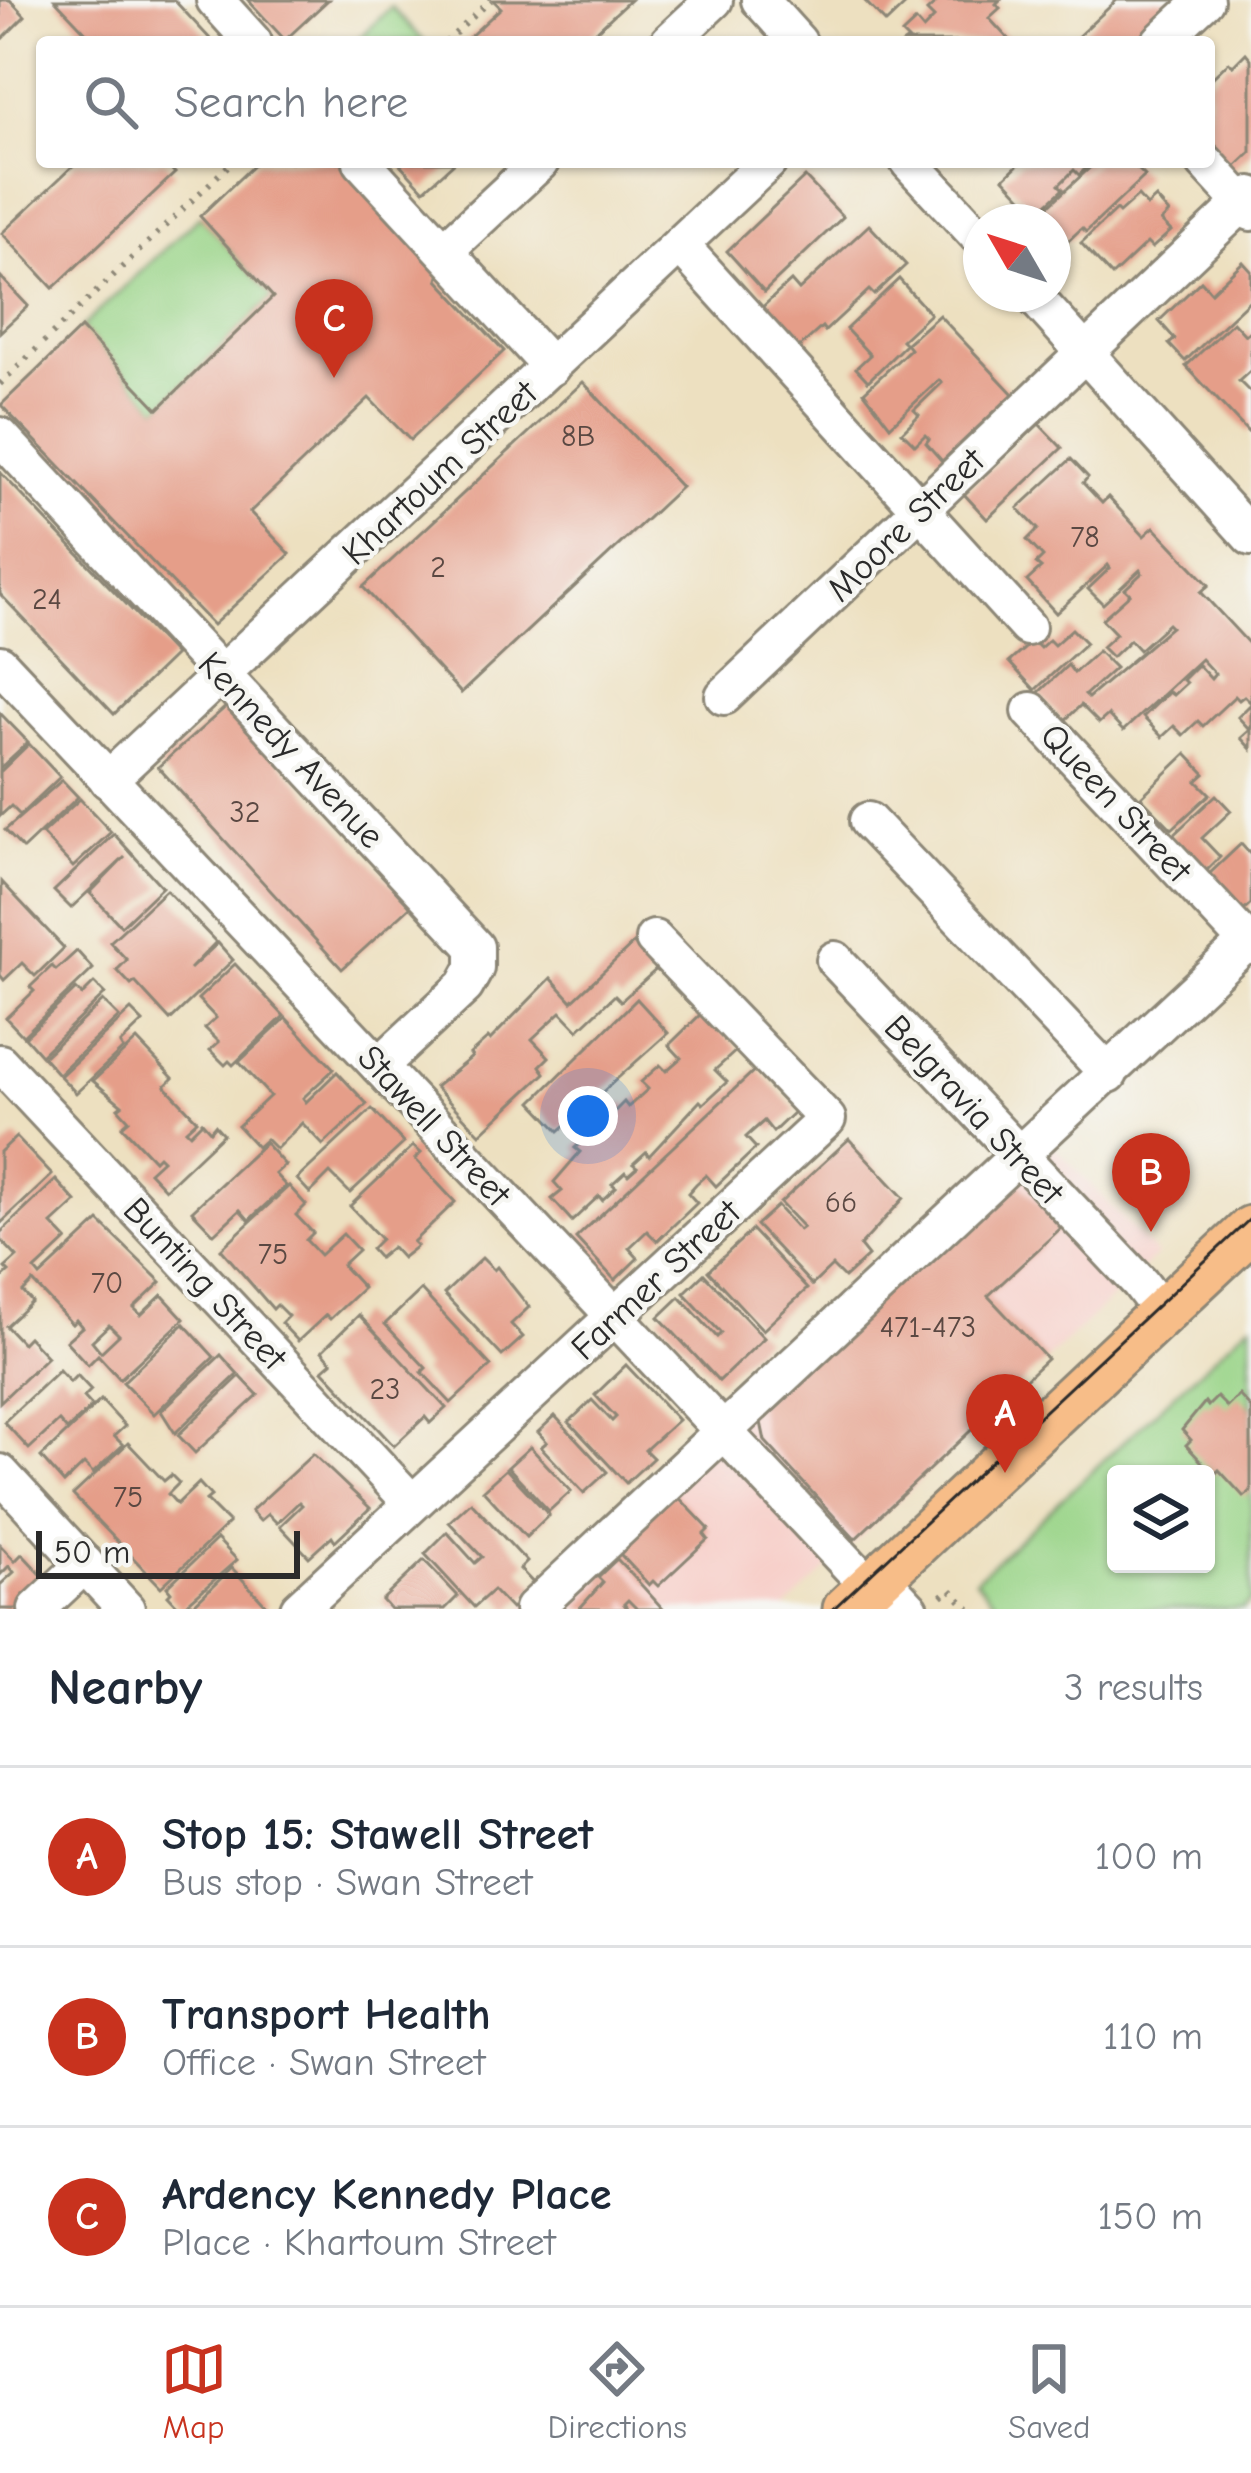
<!DOCTYPE html>
<meta charset="utf-8">
<style>
body{margin:0;font-family:"Comic Neue",sans-serif;background:#f6f6f7;color:#1f2937}
.controls{position:absolute;right:36px;bottom:36px;display:grid;overflow:hidden;border-radius:12px;box-shadow:0 3px 9px #0004}
.controls button{width:108px;height:108px;display:grid;place-items:center;padding:0;border:0;border-bottom:3px solid #e0e1e3;background:#fff;color:#1f2937;font:60px sans-serif}
.compass{position:absolute;left:963px;top:204px;width:108px;height:108px;border-radius:50%;background:#fff;box-shadow:0 3px 9px #0004;rotate:309deg}
.scale{position:absolute;left:36px;bottom:30px;width:264px;box-sizing:border-box;padding-left:12px;border:6px solid #2b2b2b;border-top:0;font-size:33px;line-height:42px;white-space:nowrap;color:#2b2b2b;-webkit-text-stroke:9px #f6f6f2;paint-order:stroke}
.you{position:absolute;left:588px;top:1116px;width:42px;height:42px;margin:-30px;border:9px solid #fff;border-radius:50%;background:#1a73e8;box-shadow:0 0 0 18px #1a73e833}
.badge{display:grid;place-items:center;width:78px;height:78px;border-radius:50%;background:#c8321e;color:#fff;font-size:39px;font-weight:700}
.pin{position:absolute;translate:-50% -99px;filter:drop-shadow(0 3px 6px #0008)}
.pin::after{content:'';position:absolute;top:63px;width:42px;height:36px;background:inherit;clip-path:polygon(0 0,100% 0,50% 100%)}
.list{margin:0;padding:0;list-style:none}
h2{display:flex;justify-content:space-between;align-items:center;height:156px;margin:0;padding:0 48px;font-size:51px}
h2 small{font-size:39px;font-weight:400;color:#747a83}
.list li{display:grid;grid-template-columns:78px 1fr auto;gap:36px;align-items:center;box-sizing:border-box;height:180px;padding:0 48px;border-top:3px solid #e0e1e3}
.list b{display:block;font-size:45px;white-space:nowrap}
.list p{margin:0;font-size:39px;white-space:nowrap;color:#747a83}
.list em{font-size:39px;font-style:normal;color:#747a83}
.icon{flex:none;width:66px;height:66px;fill:none;stroke:currentColor;stroke-width:2;stroke-linecap:round;stroke-linejoin:round}
.map{position:relative;flex:none;width:1251px;height:1609px;overflow:hidden}
.search{position:absolute;background:#fff;box-shadow:0 3px 9px #0004;left:36px;right:36px;top:36px;height:132px;display:flex;align-items:center;gap:30px;box-sizing:border-box;padding:0 42px;border-radius:12px;color:#747a83;font-size:45px}
.sheet{height:696px;background:#fff}
nav{display:flex;justify-content:space-around;align-items:center;box-sizing:border-box;height:168px;border-top:3px solid #e0e1e3;background:#fff;font-size:33px;color:#747a83}
nav a{display:grid;justify-items:center;gap:6px}
nav .on{color:#c8321e}
.map>svg:first-child{display:block}
.built{fill:#f7d0ca}
.green{fill:#9ad488;stroke:#62805a;stroke-width:3;fill-rule:evenodd}
.building{fill:#e59e89;fill-rule:evenodd}
.lines{fill:none;stroke-linecap:round;stroke-linejoin:round}
.minor-casing{stroke:#8c8676;stroke-width:42}
.major-casing{stroke:#8c8676;stroke-width:51}
.path{stroke:#8c8676;stroke-width:6;stroke-dasharray:3 9;stroke-linecap:butt}
.minor{stroke:#fff;stroke-width:36}
.major{stroke:#f7bd88;stroke-width:45}
.tram{stroke:#2b2b2b;stroke-width:3}
.labels{text-anchor:middle;stroke-width:9;stroke-linejoin:round;paint-order:stroke}
.number-label{font-size:30px;fill:#5a4842}
.street-label{font-size:36px;fill:#2b2b2b;stroke:#f6f6f2}
</style>
<div class="map">
<svg width="1251" height="1609" viewBox="0 0 1251 1609">
<rect width="100%" height="100%" fill="#f6f6f2"/>
<filter id="ink" filterUnits="userSpaceOnUse"><feTurbulence type="fractalNoise" baseFrequency=".00833" numOctaves="2"/><feDisplacementMap in="SourceGraphic" scale="24" xChannelSelector="R" yChannelSelector="G"/><feConvolveMatrix kernelMatrix="1 2 1 2 8 2 1 2 1" color-interpolation-filters="sRGB"/></filter>
<filter id="wash" filterUnits="userSpaceOnUse"><feTurbulence type="fractalNoise" baseFrequency=".004" numOctaves="4" result="noise"/><feDisplacementMap in="SourceGraphic" scale="48" xChannelSelector="R" yChannelSelector="G"/><feGaussianBlur stdDeviation="2.7" result="paint"/><feColorMatrix in="noise" values="0 0 0 0 0 0 0 0 0 0 0 0 0 0 0 0 0 1.4 0 .05"/><feComposite in="paint" operator="in"/></filter>
<g filter="url(#wash)">
<rect width="100%" height="100%" fill="#ede0c0"/>
<path class="built" d="M 1033,1124 L 1157,1255 L 785,1609 L 521,1609 Z"/>
<g class="green">
<path d="M 391,7 L 425,42 L 356,42 Z"/>
<path d="M 200,216 L 273,297 L 158,409 L 81,328 Z"/>
<path d="M 1251,1323 L 1251,1601 L 1243,1609 L 1002,1609 L 975,1580 ZM 1116,1474 L 1206,1474 L 1206,1564 L 1116,1564 Z"/>
</g>
<g id="blocks">
<g class="building">
<path d="M 0,0 L 10,0 L 25,16 L 0,41 Z"/>
<path d="M 55,0 L 174,0 L 213,42 L 95,42 Z"/>
<path d="M 248,0 L 328,0 L 285,40 Z"/>
<path d="M 493,0 L 630,0 L 584,42 L 464,42 L 501,8 Z"/>
<path d="M 864,0 L 910,0 L 886,23 Z"/>
<path d="M 939,0 L 1000,0 L 996,4 L 1000,8 L 989,18 L 1011,42 L 905,42 L 908,40 L 902,34 L 916,21 L 923,29 L 934,18 L 927,11 Z"/>
<path d="M 1117,0 L 1184,0 L 1139,42 L 1072,42 Z"/>
<path d="M 1246,53 L 1251,59 L 1251,152 L 1228,174 L 1209,154 L 1209,81 L 1229,62 L 1233,66 Z"/>
<path d="M 77,162 L 164,162 L 175,173 L 53,288 L 2,233 Z"/>
<path d="M 257,162 L 345,162 L 442,263 L 438,280 L 504,351 L 410,440 L 369,398 L 250,512 L 290,554 L 213,625 L 1,405 L 81,328 L 158,409 L 273,297 L 200,216 Z"/>
<path d="M 398,162 L 455,162 L 424,190 Z"/>
<path d="M 1021,162 L 1092,162 L 1079,175 L 1074,170 L 1059,185 L 1063,189 L 1037,213 L 1004,178 Z"/>
<path d="M 1096,162 L 1131,162 L 1145,176 L 1086,232 L 1082,228 L 1068,241 L 1042,212 Z"/>
<path d="M 805,177 L 843,217 L 764,292 L 727,251 Z"/>
<path d="M 1138,196 L 1147,206 L 1156,198 L 1169,213 L 1161,221 L 1171,231 L 1152,248 L 1147,243 L 1112,276 L 1081,243 L 1116,210 L 1119,213 Z"/>
<path d="M 869,225 L 906,265 L 874,295 L 869,290 L 825,331 L 822,327 L 795,351 L 758,311 L 791,281 L 799,290 Z"/>
<path d="M 1243,262 L 1251,271 L 1251,299 L 1185,361 L 1169,344 L 1175,339 L 1159,321 L 1201,281 L 1211,292 Z"/>
<path d="M 0,276 L 28,306 L 0,332 Z"/>
<path d="M 899,279 L 930,314 L 902,340 L 906,344 L 868,381 L 856,368 L 870,355 L 846,329 Z"/>
<path d="M 939,315 L 1013,394 L 942,461 L 926,443 L 929,439 L 925,435 L 915,445 L 902,432 L 919,415 L 914,410 L 942,383 L 939,380 L 890,426 L 864,392 L 910,349 L 906,344 Z"/>
<path d="M 1233,322 L 1245,335 L 1251,330 L 1251,370 L 1239,381 L 1251,393 L 1251,429 L 1248,432 L 1186,366 Z"/>
<path d="M 583,382 L 681,487 L 461,693 L 363,587 Z"/>
<path d="M 1039,424 L 1062,448 L 987,519 L 964,494 Z"/>
<path d="M 1071,459 L 1088,477 L 1083,483 L 1102,503 L 1108,497 L 1144,536 L 1154,527 L 1209,585 L 1201,592 L 1251,646 L 1251,703 L 1244,696 L 1239,700 L 1235,696 L 1203,726 L 1198,721 L 1183,735 L 1174,726 L 1162,737 L 1143,717 L 1169,692 L 1173,695 L 1186,683 L 1183,680 L 1198,665 L 1211,679 L 1215,674 L 1201,659 L 1123,731 L 1108,715 L 1099,723 L 1081,705 L 1064,721 L 1038,693 L 1068,665 L 1074,673 L 1098,651 L 1115,668 L 1085,695 L 1088,698 L 1171,627 L 1168,624 L 1139,650 L 1130,640 L 1112,657 L 1102,647 L 1116,634 L 1102,619 L 1130,594 L 1125,589 L 1142,573 L 1140,570 L 1103,604 L 1088,589 L 1110,568 L 1108,565 L 1056,613 L 1027,581 L 1041,568 L 1036,564 L 1043,557 L 1027,540 L 1038,529 L 1018,508 Z"/>
<path d="M 0,472 L 175,655 L 114,714 L 0,594 Z"/>
<path d="M 1072,629 L 1086,643 L 1035,690 L 1009,662 L 1033,641 L 1040,648 L 1049,640 L 1054,645 Z"/>
<path d="M 1251,704 L 1251,749 L 1241,738 L 1250,730 L 1238,717 Z"/>
<path d="M 228,705 L 411,906 L 342,969 L 158,767 Z"/>
<path d="M 0,713 L 28,742 L 0,768 Z"/>
<path d="M 29,744 L 60,777 L 20,815 L 11,806 L 0,816 L 0,772 Z"/>
<path d="M 1186,754 L 1205,774 L 1197,781 L 1210,794 L 1172,829 L 1141,797 Z"/>
<path d="M 62,780 L 78,797 L 23,849 L 5,830 Z"/>
<path d="M 1216,795 L 1231,811 L 1202,838 L 1220,857 L 1204,873 L 1170,838 Z"/>
<path d="M 80,799 L 111,832 L 73,867 L 42,834 Z"/>
<path d="M 114,834 L 162,887 L 121,926 L 90,893 L 125,857 L 71,908 L 54,891 Z"/>
<path d="M 1241,844 L 1251,855 L 1251,904 L 1241,913 L 1207,876 Z"/>
<path d="M 2,882 L 64,948 L 35,976 L 22,963 L 4,980 L 0,975 Z"/>
<path d="M 166,890 L 216,942 L 190,969 L 218,943 L 233,960 L 170,1020 L 135,982 L 131,985 L 117,970 L 127,960 L 110,942 Z"/>
<path d="M 636,941 L 660,966 L 621,1001 L 615,995 L 578,1030 L 561,1012 L 532,1039 L 549,1057 L 540,1066 L 545,1073 L 480,1134 L 435,1087 L 472,1057 L 470,1054 L 488,1038 L 490,1040 L 551,978 L 572,1001 Z"/>
<path d="M 77,951 L 93,969 L 23,1036 L 6,1018 L 34,991 L 30,987 L 52,966 L 56,970 Z"/>
<path d="M 235,964 L 284,1016 L 233,1065 L 229,1061 L 225,1065 L 210,1050 L 219,1042 L 205,1028 L 216,1018 L 198,999 Z"/>
<path d="M 94,983 L 105,994 L 41,1055 L 25,1037 L 76,989 L 82,995 Z"/>
<path d="M 637,999 L 668,1033 L 559,1131 L 532,1102 Z"/>
<path d="M 103,1001 L 119,1017 L 58,1074 L 43,1057 Z"/>
<path d="M 131,1010 L 143,1022 L 120,1044 L 123,1049 L 76,1093 L 60,1076 Z"/>
<path d="M 703,1012 L 738,1049 L 715,1070 L 727,1082 L 703,1104 L 700,1101 L 649,1156 L 646,1152 L 633,1164 L 637,1167 L 628,1175 L 625,1172 L 612,1184 L 616,1187 L 602,1200 L 599,1196 L 572,1221 L 552,1199 L 562,1191 L 554,1182 L 580,1152 L 575,1148 L 590,1134 L 594,1139 L 613,1122 L 609,1117 L 624,1102 L 628,1107 L 648,1089 L 641,1082 L 660,1065 L 666,1071 L 681,1058 L 669,1045 Z"/>
<path d="M 286,1018 L 334,1069 L 303,1098 L 306,1102 L 337,1072 L 367,1104 L 323,1145 L 302,1123 L 276,1149 L 266,1139 L 257,1147 L 238,1126 L 270,1096 L 239,1062 Z"/>
<path d="M 137,1040 L 173,1078 L 165,1086 L 197,1120 L 186,1130 L 190,1134 L 202,1122 L 210,1131 L 215,1125 L 223,1134 L 165,1189 L 149,1172 L 162,1160 L 158,1156 L 154,1160 L 122,1126 L 129,1120 L 118,1108 L 122,1105 L 93,1081 Z"/>
<path d="M 757,1068 L 796,1110 L 773,1132 L 764,1121 L 756,1128 L 746,1137 L 756,1148 L 716,1186 L 706,1175 L 696,1184 L 688,1193 L 697,1203 L 657,1241 L 647,1231 L 629,1248 L 638,1258 L 615,1280 L 576,1238 Z"/>
<path d="M 372,1109 L 404,1143 L 350,1193 L 330,1173 L 310,1193 L 297,1179 Z"/>
<path d="M 16,1137 L 52,1175 L 0,1224 L 0,1152 Z"/>
<path d="M 849,1139 L 904,1198 L 860,1246 L 868,1256 L 844,1278 L 832,1266 L 812,1285 L 756,1225 L 777,1206 L 799,1230 L 803,1227 L 780,1203 Z"/>
<path d="M 265,1143 L 285,1165 L 275,1174 L 286,1186 L 249,1220 L 240,1210 L 214,1234 L 192,1211 Z"/>
<path d="M 413,1146 L 421,1153 L 415,1159 L 455,1202 L 413,1242 L 417,1246 L 402,1258 L 392,1247 L 379,1258 L 371,1249 L 381,1239 L 350,1206 Z"/>
<path d="M 1007,1169 L 1061,1228 L 988,1296 L 1047,1359 L 855,1539 L 765,1441 L 757,1403 Z"/>
<path d="M 56,1180 L 76,1202 L 52,1224 L 67,1240 L 35,1270 L 40,1276 L 99,1221 L 161,1282 L 134,1308 L 141,1315 L 162,1295 L 184,1319 L 120,1379 L 98,1355 L 88,1365 L 66,1341 L 82,1327 L 76,1320 L 72,1324 L 33,1282 L 23,1292 L 32,1302 L 6,1326 L 22,1343 L 28,1337 L 47,1357 L 0,1402 L 0,1280 L 9,1272 L 5,1268 L 17,1257 L 0,1239 L 0,1233 ZM 109,1325 L 119,1335 L 101,1352 L 92,1341 Z"/>
<path d="M 289,1186 L 306,1205 L 296,1215 L 313,1233 L 306,1240 L 320,1255 L 343,1234 L 358,1250 L 342,1265 L 363,1288 L 330,1319 L 326,1315 L 298,1341 L 281,1323 L 288,1316 L 277,1305 L 273,1309 L 221,1249 Z"/>
<path d="M 752,1230 L 807,1289 L 763,1330 L 708,1271 Z"/>
<path d="M 482,1258 L 494,1270 L 497,1267 L 529,1307 L 511,1324 L 523,1337 L 502,1356 L 444,1294 Z"/>
<path d="M 704,1274 L 764,1338 L 719,1381 L 659,1317 L 680,1297 L 717,1337 L 721,1333 L 684,1293 Z"/>
<path d="M 421,1290 L 491,1366 L 451,1403 L 422,1372 L 426,1368 L 385,1324 Z"/>
<path d="M 359,1315 L 446,1408 L 430,1423 L 425,1417 L 394,1446 L 323,1370 L 332,1362 L 322,1351 Z"/>
<path d="M 184,1324 L 214,1357 L 154,1414 L 123,1382 Z"/>
<path d="M 221,1355 L 238,1374 L 175,1433 L 161,1411 Z"/>
<path d="M 626,1365 L 678,1420 L 645,1450 L 653,1458 L 626,1483 L 569,1422 L 592,1400 L 612,1421 L 616,1417 L 595,1395 Z"/>
<path d="M 59,1370 L 70,1382 L 77,1375 L 91,1390 L 84,1397 L 92,1406 L 67,1430 L 59,1421 L 29,1449 L 4,1422 Z"/>
<path d="M 240,1376 L 258,1395 L 195,1453 L 178,1435 Z"/>
<path d="M 1239,1395 L 1251,1408 L 1251,1491 L 1244,1497 L 1219,1470 L 1214,1475 L 1186,1445 L 1191,1440 L 1182,1430 L 1205,1402 L 1208,1406 L 1217,1397 L 1227,1407 Z"/>
<path d="M 101,1400 L 125,1426 L 114,1436 L 123,1445 L 93,1473 L 84,1464 L 64,1483 L 41,1457 Z"/>
<path d="M 555,1416 L 607,1472 L 584,1493 L 541,1447 L 547,1442 L 538,1432 Z"/>
<path d="M 128,1443 L 164,1481 L 171,1475 L 179,1483 L 168,1494 L 177,1504 L 199,1483 L 211,1496 L 206,1500 L 229,1523 L 161,1587 L 73,1495 Z"/>
<path d="M 530,1447 L 571,1491 L 549,1511 L 508,1467 Z"/>
<path d="M 313,1454 L 370,1508 L 335,1541 L 332,1536 L 309,1557 L 280,1526 L 302,1505 L 299,1502 L 277,1523 L 268,1514 L 260,1521 L 251,1511 Z"/>
<path d="M 506,1469 L 549,1515 L 526,1537 L 483,1490 Z"/>
<path d="M 668,1486 L 709,1529 L 704,1534 L 708,1539 L 658,1586 L 653,1581 L 649,1585 L 609,1542 Z"/>
<path d="M 471,1502 L 527,1562 L 520,1569 L 536,1586 L 511,1609 L 493,1590 L 474,1607 L 425,1554 L 447,1532 L 475,1563 L 482,1557 L 449,1522 Z"/>
<path d="M 217,1539 L 237,1560 L 181,1609 L 168,1595 L 171,1592 L 167,1587 Z"/>
<path d="M 0,1545 L 15,1561 L 22,1554 L 50,1584 L 23,1609 L 0,1609 L 0,1585 L 14,1572 L 9,1566 L 0,1575 Z"/>
<path d="M 617,1559 L 645,1589 L 663,1609 L 637,1609 L 628,1600 L 624,1604 L 628,1609 L 579,1609 L 603,1582 L 598,1577 Z"/>
<path d="M 424,1560 L 458,1596 L 445,1609 L 390,1609 L 382,1600 Z"/>
<path d="M 232,1568 L 266,1605 L 262,1609 L 189,1609 Z"/>
</g>
</g>
</g>
<g filter="url(#ink)">
<use href="#blocks" fill-opacity="0" stroke="#8c8676" stroke-width="3"/>
<g class="lines">
<g class="minor-casing">
<g id="minor">
<path d="M 215,0 L 253,42"/>
<path d="M 760,0 L 798,42"/>
<path d="M 669,42 L 714,0"/>
<path d="M 1160,42 L 1205,0"/>
<path d="M 362,162 L 551,367"/>
<path d="M 909,162 L 981,239"/>
<path d="M 1205,162 L 1251,212"/>
<path d="M 680,245 L 1027,627"/>
<path d="M 445,250 L 540,162"/>
<path d="M 1032,294 L 1251,537"/>
<path d="M 0,436 L 475,947 L 475,968 L 465,986 L 379,1066"/>
<path d="M 0,664 L 870,1587"/>
<path d="M 724,696 L 1251,195"/>
<path d="M 1031,711 L 1251,946"/>
<path d="M 108,780 L 768,162"/>
<path d="M 868,821 L 1109,1074"/>
<path d="M 835,960 L 1140,1283 L 1162,1312"/>
<path d="M 0,1063 L 411,1502"/>
<path d="M 0,1473 L 126,1609"/>
<path d="M 880,1577 L 910,1609"/>
<path d="M 37,1609 L 85,1564"/>
<path d="M 299,1609 L 827,1119 L 654,939"/>
<path d="M 533,1609 L 1247,942"/>
</g>
</g>
<g class="major-casing">
<path id="major" d="M 846,1609 L 1251,1229"/>
</g>
<g class="path">
<path d="M 446,42 L 491,0"/>
<path d="M 0,384 L 232,162"/>
<path d="M 942,1596 L 950,1589 L 969,1609"/>
</g>
<use href="#minor" class="minor"/>
<use href="#major" class="major"/>
<path class="tram" d="M 833,1609 L 1251,1218"/>
</g>
</g>
<g class="labels">
<g class="number-label">
<text x="578" y="446">8B</text>
<text x="1085" y="547">78</text>
<text x="438" y="577">2</text>
<text x="47" y="609">24</text>
<text x="245" y="822">32</text>
<text x="841" y="1212">66</text>
<text x="273" y="1264">75</text>
<text x="107" y="1293">70</text>
<text x="928" y="1337">471-473</text>
<text x="385" y="1399">23</text>
<text x="128" y="1507">75</text>
</g>
<g class="street-label">
<text transform="translate(439 472) rotate(-43)" y="13">Khartoum Street</text>
<text transform="translate(905 524) rotate(-44)" y="13">Moore Street</text>
<text transform="translate(292 749) rotate(47)" y="13">Kennedy Avenue</text>
<text transform="translate(1117 802) rotate(47)" y="13">Queen Street</text>
<text transform="translate(975 1109) rotate(47)" y="13">Belgravia Street</text>
<text transform="translate(435 1125) rotate(47)" y="13">Stawell Street</text>
<text transform="translate(655 1279) rotate(-43)" y="13">Farmer Street</text>
<text transform="translate(206 1283) rotate(47)" y="13">Bunting Street</text>
</g>
</g>
</svg>
<div class="controls">
<button><svg class="icon" aria-label="layers" viewBox="0 0 24 24"><path d="M12 4l9 5-9 5-9-5zM3 14l9 5 9-5"/></svg></button>
</div>
<svg class="compass" viewBox="-18 -18 36 36"><path d="M0-13l5 13h-10z" fill="#e53935"/><path d="M0 13l5-13h-10z" fill="#747a83"/></svg>
<div class="scale">50 m</div>
<div class="you"></div>
<div class="pin badge" style="left:1005px;top:1473px">A</div>
<div class="pin badge" style="left:1151px;top:1232px">B</div>
<div class="pin badge" style="left:334px;top:378px">C</div>
<div class="search"><svg class="icon" aria-label="search" viewBox="0 0 24 24"><circle cx="10" cy="10" r="6"/><path d="M15 15l6 6"/></svg>Search here</div>
</div>
<section class="sheet">
<h2>Nearby<small>3 results</small></h2>
<ul class="list">
<li><span class="badge">A</span><div><b>Stop 15: Stawell Street</b><p>Bus stop · Swan Street</p></div><em>100 m</em></li>
<li><span class="badge">B</span><div><b>Transport Health</b><p>Office · Swan Street</p></div><em>110 m</em></li>
<li><span class="badge">C</span><div><b>Ardency Kennedy Place</b><p>Place · Khartoum Street</p></div><em>150 m</em></li>
</ul>
</section>
<nav>
<a class="on"><svg class="icon" aria-label="map" viewBox="0 0 24 24"><path d="M3 6l6-2 6 2 6-2v14l-6 2-6-2-6 2zM9 4v14M15 6v14"/></svg>Map</a>
<a><svg class="icon" aria-label="directions" viewBox="0 0 24 24"><path d="M12 3l9 9-9 9-9-9zM9 14v-3h6M13 9l2 2-2 2"/></svg>Directions</a>
<a><svg class="icon" aria-label="saved" viewBox="0 0 24 24"><path d="M7 4h10v16l-5-4-5 4z"/></svg>Saved</a>
</nav>
